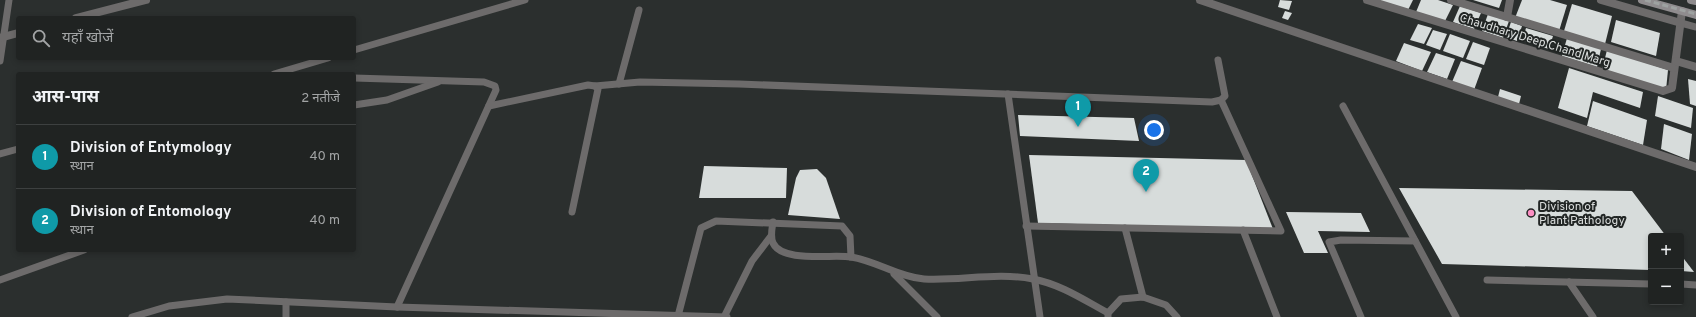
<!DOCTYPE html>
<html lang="hi">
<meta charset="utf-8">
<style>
body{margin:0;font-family:Overpass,"Noto Sans Devanagari",sans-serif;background:#2d2f2f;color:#f1f3f6}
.controls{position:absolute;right:12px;bottom:12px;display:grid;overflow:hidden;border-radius:4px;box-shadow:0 2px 6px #0003}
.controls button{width:36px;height:36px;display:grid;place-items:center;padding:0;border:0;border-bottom:1px solid #3d4040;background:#202322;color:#f1f3f6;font:20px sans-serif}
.you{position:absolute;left:1154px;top:130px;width:14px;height:14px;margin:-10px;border:3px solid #fff;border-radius:50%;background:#1a73e8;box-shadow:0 0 0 6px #1a73e833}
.badge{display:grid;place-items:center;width:26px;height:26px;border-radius:50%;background:#fc8fc3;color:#fff;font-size:13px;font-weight:700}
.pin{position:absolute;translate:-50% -33px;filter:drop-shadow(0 1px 2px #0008)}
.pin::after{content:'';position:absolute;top:21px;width:14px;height:12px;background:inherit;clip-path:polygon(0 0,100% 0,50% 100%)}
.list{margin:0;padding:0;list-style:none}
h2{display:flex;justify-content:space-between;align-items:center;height:52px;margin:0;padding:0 16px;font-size:17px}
h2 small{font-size:13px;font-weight:400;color:#a2a4a5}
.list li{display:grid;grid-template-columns:26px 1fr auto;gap:12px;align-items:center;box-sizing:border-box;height:64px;padding:0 16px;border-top:1px solid #3d4040}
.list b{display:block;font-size:15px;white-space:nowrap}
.list p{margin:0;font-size:13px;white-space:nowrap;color:#a2a4a5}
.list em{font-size:13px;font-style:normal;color:#a2a4a5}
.icon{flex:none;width:22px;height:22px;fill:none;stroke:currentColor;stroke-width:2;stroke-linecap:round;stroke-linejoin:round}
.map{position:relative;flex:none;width:1696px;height:317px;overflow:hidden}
.search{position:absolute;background:#202322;box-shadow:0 2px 6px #0003;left:16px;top:16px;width:340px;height:44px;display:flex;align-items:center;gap:10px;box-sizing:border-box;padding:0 14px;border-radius:4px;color:#a2a4a5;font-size:15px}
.panel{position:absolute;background:#202322;box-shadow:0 2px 6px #0003;left:16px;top:72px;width:340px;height:180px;border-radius:4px}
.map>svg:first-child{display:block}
.building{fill:#d7dcdb}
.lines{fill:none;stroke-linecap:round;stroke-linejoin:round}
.service{stroke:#6d6b6b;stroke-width:7}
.minor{stroke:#6d6b6b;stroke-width:8}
.secondary{stroke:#8f8c8e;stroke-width:8}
.rail{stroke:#9ea2a1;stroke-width:3;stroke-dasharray:6 3;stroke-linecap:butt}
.poi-dot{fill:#fc8fc3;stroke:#212524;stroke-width:1.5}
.labels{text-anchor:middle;stroke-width:4;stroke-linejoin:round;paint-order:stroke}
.street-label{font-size:12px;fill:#dadddc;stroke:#212524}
.poi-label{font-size:12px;fill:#dadddc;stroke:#212524;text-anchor:start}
</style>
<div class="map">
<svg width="1696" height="317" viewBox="0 0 1696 317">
<rect width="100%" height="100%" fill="#2b2f2e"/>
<g class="building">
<path d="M 1280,0 L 1292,1 L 1289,10 L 1278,7 Z"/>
<path d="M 1378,0 L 1413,0 L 1408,10 Z"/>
<path d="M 1421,0 L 1438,0 L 1453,5 L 1445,21 L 1416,12 Z"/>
<path d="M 1473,0 L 1502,0 L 1499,8 Z"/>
<path d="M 1522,0 L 1550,0 L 1567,5 L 1559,31 L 1515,18 Z"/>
<path d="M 1572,4 L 1612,16 L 1605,44 L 1564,31 Z"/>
<path d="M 1460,6 L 1481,13 L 1474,29 L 1453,22 Z"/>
<path d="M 1285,11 L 1292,13 L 1288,20 L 1282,18 Z"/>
<path d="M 1488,14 L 1509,21 L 1503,38 L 1482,31 Z"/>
<path d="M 1616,20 L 1660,33 L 1656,56 L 1611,42 Z"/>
<path d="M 1511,22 L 1522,26 L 1517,41 L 1506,37 Z"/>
<path d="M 1418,24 L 1432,28 L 1424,44 L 1410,40 Z"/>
<path d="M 1526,28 L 1553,36 L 1549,49 L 1522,41 Z"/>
<path d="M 1433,30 L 1447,34 L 1440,50 L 1426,45 Z"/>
<path d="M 1450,34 L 1470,41 L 1463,58 L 1443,51 Z"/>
<path d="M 1567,38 L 1601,49 L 1597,67 L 1562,56 Z"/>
<path d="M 1473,42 L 1490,48 L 1484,65 L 1466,59 Z"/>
<path d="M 1404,43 L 1431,52 L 1422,71 L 1396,61 Z"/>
<path d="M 1607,50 L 1668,70 L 1666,90 L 1602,70 Z"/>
<path d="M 1436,53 L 1455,59 L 1447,79 L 1427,72 Z"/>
<path d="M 1461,61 L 1482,68 L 1474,90 L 1452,82 Z"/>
<path d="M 1569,68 L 1643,92 L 1640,108 L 1593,92 L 1587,118 L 1558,108 Z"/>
<path d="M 1688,79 L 1696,81 L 1696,106 L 1690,104 Z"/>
<path d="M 1500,89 L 1521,96 L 1519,104 L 1498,97 Z"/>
<path d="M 1658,96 L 1693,108 L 1691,128 L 1655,116 Z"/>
<path d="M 1593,101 L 1647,120 L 1643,145 L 1587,126 Z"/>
<path d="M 1018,115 L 1134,118 L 1139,141 L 1020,136 Z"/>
<path d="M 1664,124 L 1692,134 L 1689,160 L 1661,149 Z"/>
<path d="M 1029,155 L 1246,160 L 1273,229 L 1038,223 Z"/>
<path d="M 704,166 L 787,168 L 786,198 L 699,198 Z"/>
<path d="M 817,169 L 826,178 L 840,219 L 788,215 L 796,178 L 800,170 Z"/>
<path d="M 1399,188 L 1632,191 L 1666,236 L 1651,236 L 1651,270 L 1442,264 Z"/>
<path d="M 1286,212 L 1361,213 L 1370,232 L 1318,231 L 1328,253 L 1304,253 Z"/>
<path d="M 1681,255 L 1694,272 L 1681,271 Z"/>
</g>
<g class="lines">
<g class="service">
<path d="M 1681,23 L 1696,27"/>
<path d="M 354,50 L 525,0"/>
<path d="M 0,61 L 9,0"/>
<path d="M 274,74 L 328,58"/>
<path d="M 354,78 L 484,82 L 495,86 L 496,90 L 397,307"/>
<path d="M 619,84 L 639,10"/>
<path d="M 595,86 L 640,82 L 739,84 L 1212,102 L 1221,100 L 1225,96 L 1218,60"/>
<path d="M 1008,94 L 1040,317"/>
<path d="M 354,105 L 387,100 L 438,82"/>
<path d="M 489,106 L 588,85 L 595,86 L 598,89 L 572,212"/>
<path d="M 1343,106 L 1456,317"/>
<path d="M 0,154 L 18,149"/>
<path d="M 773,222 C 772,229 770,236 773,243 C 782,263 833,254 851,257 C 877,261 898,277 924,279 C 960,281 997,272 1033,279 C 1060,284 1084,300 1108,313"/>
<path d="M 1026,226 L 1281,231 L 1221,100"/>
<path d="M 1125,228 L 1143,297"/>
<path d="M 1243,230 L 1277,317"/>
<path d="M 894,274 L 937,317"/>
<path d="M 0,280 L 84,250"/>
<path d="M 1487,280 L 1651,284"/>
<path d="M 1569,282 L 1593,317"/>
<path d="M 1681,284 L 1696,285"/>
<path d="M 286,302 L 286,317"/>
<path d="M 678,316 L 701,228 L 716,221 L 842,226 L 850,236 L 851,257"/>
<path d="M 132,317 L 169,306 L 227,299 L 397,307 L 727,317"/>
<path d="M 724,317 L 752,261 L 771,236"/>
<path d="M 1108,317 L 1108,313 L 1121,299 L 1143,297 L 1166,305 L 1177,317"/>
<path d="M 1361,317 L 1329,242 L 1341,240 L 1415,241"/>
</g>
<g class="minor">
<path d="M 1200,0 L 1696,167"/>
<path d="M 1367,0 L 1663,91 L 1672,88 L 1682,11"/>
<path d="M 1451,0 L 1674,68"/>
<path d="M 1601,0 L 1681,23"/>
<path d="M 1507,17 L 1510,0"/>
<path d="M 76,18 L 146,0"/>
<path d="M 0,38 L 18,33"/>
<path d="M 1676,61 L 1696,67"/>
</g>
<g class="secondary">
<path d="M 1642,0 L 1696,15"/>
<path d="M 1691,0 L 1696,1"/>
</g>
<path class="rail" d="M 1645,0 L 1696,14"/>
</g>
<circle class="poi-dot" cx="1531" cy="213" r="4"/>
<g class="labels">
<g class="street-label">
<text transform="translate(1535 40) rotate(17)" y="4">Chaudhary Deep Chand Marg</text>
</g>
<g class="poi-label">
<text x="1539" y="210">Division of<tspan x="1539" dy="14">Plant Pathology</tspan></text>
</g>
</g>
</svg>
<div class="controls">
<button>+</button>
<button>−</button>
</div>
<div class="you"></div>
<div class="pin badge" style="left:1078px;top:127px;background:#0f9aa8">1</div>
<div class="pin badge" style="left:1146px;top:192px;background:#0f9aa8">2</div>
<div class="search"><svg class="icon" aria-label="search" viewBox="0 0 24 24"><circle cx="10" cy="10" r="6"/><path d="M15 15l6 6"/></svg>यहाँ खोजें</div>
<section class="panel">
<h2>आस-पास<small>2 नतीजे</small></h2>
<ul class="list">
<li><span class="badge" style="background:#0f9aa8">1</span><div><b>Division of Entymology</b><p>स्थान</p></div><em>40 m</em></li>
<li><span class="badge" style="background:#0f9aa8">2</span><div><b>Division of Entomology</b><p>स्थान</p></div><em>40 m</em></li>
</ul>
</section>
</div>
